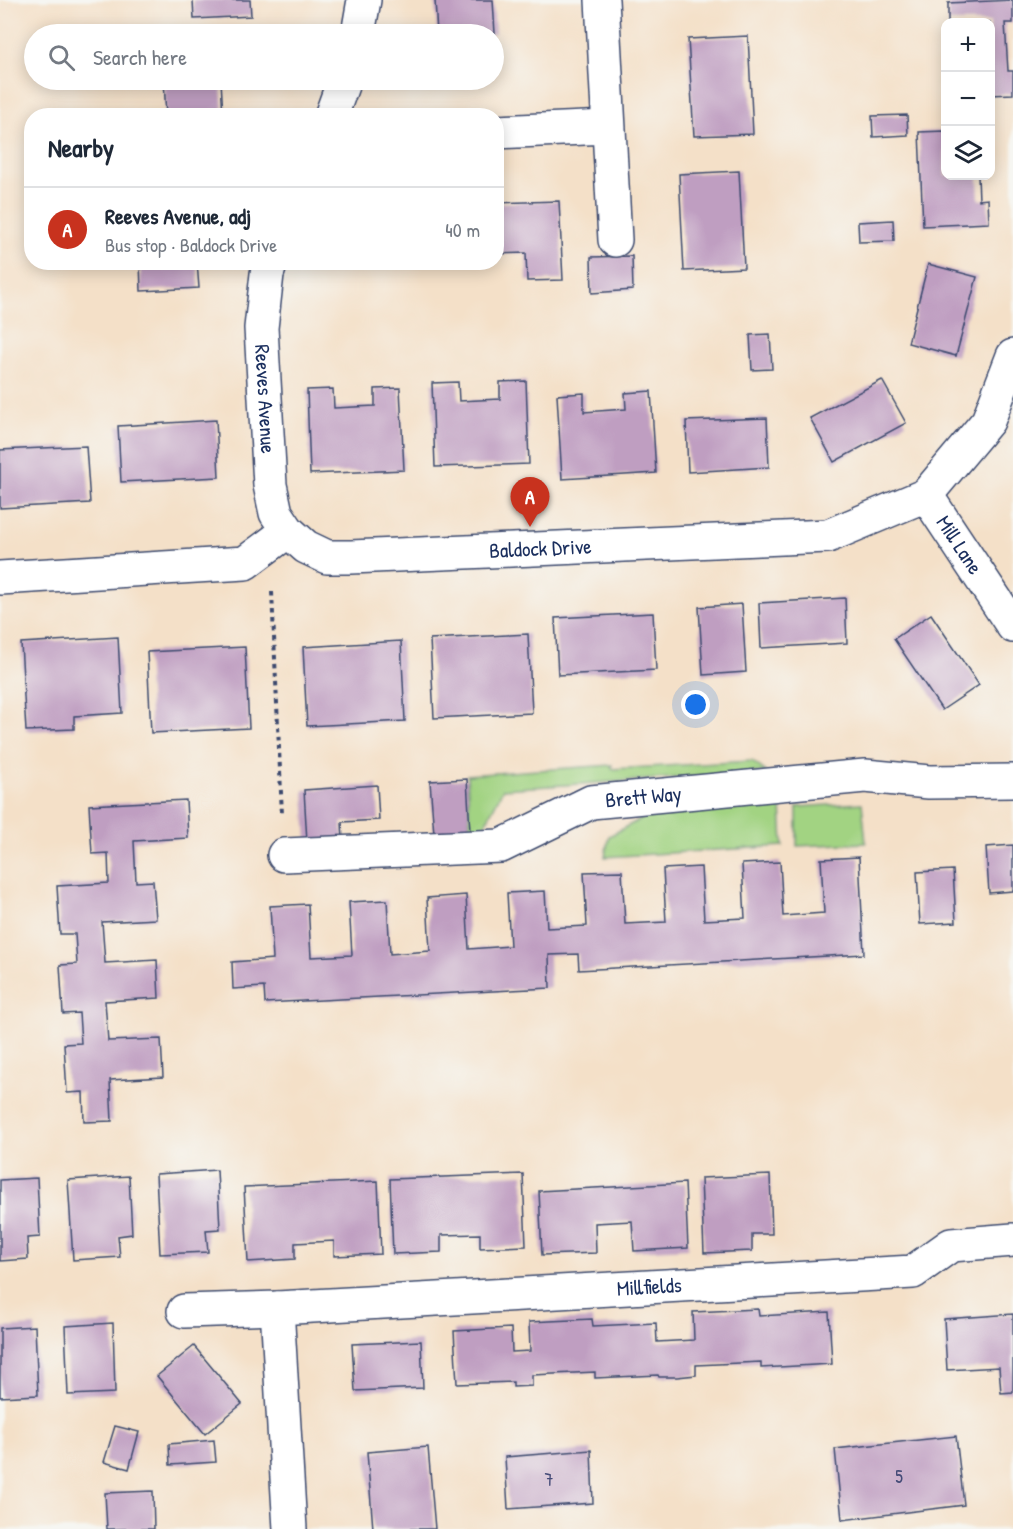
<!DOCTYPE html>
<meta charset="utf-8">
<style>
body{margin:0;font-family:"Patrick Hand",sans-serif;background:#f2f2f3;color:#1f2937}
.controls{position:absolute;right:18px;top:18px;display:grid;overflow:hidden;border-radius:12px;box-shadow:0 3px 15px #0003}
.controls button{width:54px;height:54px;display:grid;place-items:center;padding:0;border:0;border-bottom:2px solid #e0e1e3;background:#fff;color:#1f2937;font:30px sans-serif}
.you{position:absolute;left:696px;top:705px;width:21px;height:21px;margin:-15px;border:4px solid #fff;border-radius:50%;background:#1a73e8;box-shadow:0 0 0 9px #1a73e833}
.badge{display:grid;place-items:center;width:39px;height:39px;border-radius:50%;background:#c8321e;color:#fff;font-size:20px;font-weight:700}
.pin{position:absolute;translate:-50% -50px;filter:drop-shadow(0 2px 3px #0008)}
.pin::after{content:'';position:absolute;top:32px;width:21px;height:18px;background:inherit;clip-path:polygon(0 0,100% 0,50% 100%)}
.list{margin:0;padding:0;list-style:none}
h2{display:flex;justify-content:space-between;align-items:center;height:78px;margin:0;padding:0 24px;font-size:26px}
h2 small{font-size:20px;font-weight:400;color:#747a83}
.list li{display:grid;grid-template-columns:39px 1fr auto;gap:18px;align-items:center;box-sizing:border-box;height:84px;padding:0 24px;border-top:2px solid #e0e1e3}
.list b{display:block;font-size:22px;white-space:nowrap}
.list p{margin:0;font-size:20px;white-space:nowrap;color:#747a83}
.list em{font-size:20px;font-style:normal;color:#747a83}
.icon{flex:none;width:33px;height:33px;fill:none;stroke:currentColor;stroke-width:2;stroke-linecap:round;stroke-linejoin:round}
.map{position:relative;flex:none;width:1013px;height:1529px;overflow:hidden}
.search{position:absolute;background:#fff;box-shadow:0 3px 15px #0003;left:24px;top:24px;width:480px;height:66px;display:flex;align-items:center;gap:15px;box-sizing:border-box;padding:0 21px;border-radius:33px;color:#747a83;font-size:22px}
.panel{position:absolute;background:#fff;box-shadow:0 3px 15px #0003;left:24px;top:108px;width:480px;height:162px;border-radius:24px}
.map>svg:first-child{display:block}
.green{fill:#a2d382;stroke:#5e8170;stroke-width:1.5}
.building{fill:#bf9ec1}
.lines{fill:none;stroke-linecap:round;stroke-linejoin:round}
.minor-casing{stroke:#3c4a6e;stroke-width:36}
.path{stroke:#3c4a6e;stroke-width:4;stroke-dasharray:4.5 4.5;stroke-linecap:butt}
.minor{stroke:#fff;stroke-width:33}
.labels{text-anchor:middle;stroke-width:5;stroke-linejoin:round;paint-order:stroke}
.number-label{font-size:18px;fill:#444b77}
.street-label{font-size:21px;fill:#1b2f5e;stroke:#f6f6f2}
</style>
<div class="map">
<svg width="1013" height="1529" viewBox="0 0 1013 1529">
<rect width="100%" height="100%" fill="#f6f6f2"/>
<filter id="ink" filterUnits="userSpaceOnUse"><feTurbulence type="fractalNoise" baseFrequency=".0167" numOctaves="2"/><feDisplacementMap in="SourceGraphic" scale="12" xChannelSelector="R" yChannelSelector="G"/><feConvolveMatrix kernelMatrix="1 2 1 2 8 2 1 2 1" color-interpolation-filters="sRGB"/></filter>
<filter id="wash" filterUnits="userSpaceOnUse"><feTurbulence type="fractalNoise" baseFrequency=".008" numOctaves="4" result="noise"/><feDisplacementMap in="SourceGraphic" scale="24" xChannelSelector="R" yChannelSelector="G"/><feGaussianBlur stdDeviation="1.35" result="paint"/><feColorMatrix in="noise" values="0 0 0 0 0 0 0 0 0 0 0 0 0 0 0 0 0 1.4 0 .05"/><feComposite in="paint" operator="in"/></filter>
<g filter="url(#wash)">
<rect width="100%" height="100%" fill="#f4e0c8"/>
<g class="green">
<path d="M 752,761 L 766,772 L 503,789 L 482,830 L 470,831 L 467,775 L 612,765 L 612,769 Z"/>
<path d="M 862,803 L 866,843 L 797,846 L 797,807 Z"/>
<path d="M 781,804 L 783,846 L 605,857 L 609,836 L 656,811 Z"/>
</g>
<g id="blocks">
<g class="building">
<path d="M 193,0 L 250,0 L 251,16 L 194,19 Z"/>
<path d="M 435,0 L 493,0 L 495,34 L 437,34 Z"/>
<path d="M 1013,0 L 1013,23 L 1005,23 L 1008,71 L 1013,71 L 1013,94 L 990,95 L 990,22 L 948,22 L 948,3 Z"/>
<path d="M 748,36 L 753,134 L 694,136 L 688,39 Z"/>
<path d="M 164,80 L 221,80 L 223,116 L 166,116 Z"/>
<path d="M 907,115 L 908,135 L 873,137 L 872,116 Z"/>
<path d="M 945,131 L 945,176 L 978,176 L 979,200 L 988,199 L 989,223 L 923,226 L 919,132 Z"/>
<path d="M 739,171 L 744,268 L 684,271 L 679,174 Z"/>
<path d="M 559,201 L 563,280 L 527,281 L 526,253 L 496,254 L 496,203 Z"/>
<path d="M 893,220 L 894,241 L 859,242 L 858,222 Z"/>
<path d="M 632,256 L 633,290 L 592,293 L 591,257 Z"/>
<path d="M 140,262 L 197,262 L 199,288 L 141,291 Z"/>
<path d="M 928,264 L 977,277 L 956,356 L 908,343 Z"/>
<path d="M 770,334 L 772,369 L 752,370 L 750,335 Z"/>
<path d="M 882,380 L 906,423 L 834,462 L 810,418 Z"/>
<path d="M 526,381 L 529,464 L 435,467 L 432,383 L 458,382 L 459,401 L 500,399 L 500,382 Z"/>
<path d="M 400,388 L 404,470 L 310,474 L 307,390 L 333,389 L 334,408 L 375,406 L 375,389 Z"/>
<path d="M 651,391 L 656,473 L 562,479 L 557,395 L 584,393 L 584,412 L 626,409 L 625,393 Z"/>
<path d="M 767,418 L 769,467 L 688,472 L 686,421 Z"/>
<path d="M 216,420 L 219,477 L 121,482 L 118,426 Z"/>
<path d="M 86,446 L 90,503 L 0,508 L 0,450 Z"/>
<path d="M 845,598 L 847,643 L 761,648 L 759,603 Z"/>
<path d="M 742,604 L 746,672 L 703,675 L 699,607 Z"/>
<path d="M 653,613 L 656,670 L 558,675 L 555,618 Z"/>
<path d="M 931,614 L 979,685 L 942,710 L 894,639 Z"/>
<path d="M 528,634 L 532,713 L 434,718 L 430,639 Z"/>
<path d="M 118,637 L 122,713 L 74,716 L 74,729 L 26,731 L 21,643 Z"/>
<path d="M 401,641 L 405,721 L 307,726 L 303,647 Z"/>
<path d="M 245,647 L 249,728 L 151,733 L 147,652 Z"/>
<path d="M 467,779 L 470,831 L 434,834 L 430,781 Z"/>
<path d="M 377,785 L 379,820 L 342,822 L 343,840 L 307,842 L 304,790 Z"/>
<path d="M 186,800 L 188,838 L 134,841 L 136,882 L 153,881 L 156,919 L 102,922 L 105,963 L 157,960 L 159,998 L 105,1001 L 108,1041 L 161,1039 L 163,1077 L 110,1080 L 112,1121 L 84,1122 L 83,1092 L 67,1093 L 64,1044 L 81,1043 L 79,1013 L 63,1014 L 60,965 L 77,964 L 75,934 L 60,934 L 57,886 L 109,883 L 108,853 L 92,854 L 89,805 Z"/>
<path d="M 1013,845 L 1013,891 L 989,893 L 986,847 Z"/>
<path d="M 859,857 L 864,954 L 579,970 L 578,954 L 549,955 L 550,988 L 265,1003 L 264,987 L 233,989 L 232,962 L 273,959 L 270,906 L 308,904 L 311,957 L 352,955 L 349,902 L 387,900 L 390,954 L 430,951 L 427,898 L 466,895 L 469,949 L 510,946 L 507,893 L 545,891 L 547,928 L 587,926 L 584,872 L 622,871 L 625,924 L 666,922 L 663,869 L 701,867 L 704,920 L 745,918 L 742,864 L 780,862 L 783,916 L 824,913 L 821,859 Z"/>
<path d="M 953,870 L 956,922 L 920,924 L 917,872 Z"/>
<path d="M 217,1170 L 220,1229 L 206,1230 L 208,1252 L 160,1254 L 156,1174 Z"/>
<path d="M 523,1174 L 526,1246 L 480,1248 L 480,1234 L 441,1235 L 441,1252 L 393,1254 L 390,1179 Z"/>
<path d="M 770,1175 L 772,1234 L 752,1234 L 752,1251 L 704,1253 L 701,1178 Z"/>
<path d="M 129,1176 L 132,1234 L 118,1236 L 120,1257 L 73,1260 L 68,1180 Z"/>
<path d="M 37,1178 L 40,1237 L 27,1238 L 28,1259 L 0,1261 L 0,1180 Z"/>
<path d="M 378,1181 L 381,1254 L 334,1256 L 334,1241 L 295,1243 L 295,1259 L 248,1262 L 244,1187 Z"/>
<path d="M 685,1183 L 688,1248 L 634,1251 L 632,1221 L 595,1223 L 596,1253 L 542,1255 L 539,1191 Z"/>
<path d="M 758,1309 L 759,1316 L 829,1312 L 832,1364 L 761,1368 L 761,1362 L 696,1365 L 696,1375 L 677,1377 L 659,1377 L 658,1375 L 595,1378 L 595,1372 L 532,1375 L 532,1386 L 513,1387 L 513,1382 L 457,1384 L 454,1331 L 511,1328 L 512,1352 L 530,1351 L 529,1322 L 592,1319 L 593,1326 L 656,1323 L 657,1342 L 694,1340 L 693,1312 Z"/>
<path d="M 1013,1314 L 1013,1392 L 1001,1393 L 999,1367 L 947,1370 L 944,1319 Z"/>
<path d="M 113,1323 L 115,1393 L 68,1395 L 65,1326 Z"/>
<path d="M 35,1326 L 38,1395 L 0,1397 L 0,1328 Z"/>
<path d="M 421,1341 L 423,1388 L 355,1391 L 352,1344 Z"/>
<path d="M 194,1346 L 242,1404 L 205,1434 L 157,1376 Z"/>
<path d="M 115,1426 L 139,1432 L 129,1469 L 104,1462 Z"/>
<path d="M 956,1436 L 964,1505 L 842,1520 L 835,1449 Z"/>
<path d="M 214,1440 L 216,1462 L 170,1465 L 169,1444 Z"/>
<path d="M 428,1447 L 435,1529 L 373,1529 L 367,1452 Z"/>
<path d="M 591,1450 L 593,1503 L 508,1509 L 505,1457 Z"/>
<path d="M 153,1491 L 154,1529 L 107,1529 L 105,1493 Z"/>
</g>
</g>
</g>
<g filter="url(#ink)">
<use href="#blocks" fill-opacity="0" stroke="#3c4a6e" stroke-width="1.5"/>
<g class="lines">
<g class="minor-casing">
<g id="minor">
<path d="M 602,0 L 615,240"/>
<path d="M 358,34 L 364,0"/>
<path d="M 331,116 L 344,80"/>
<path d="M 496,132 L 608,127"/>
<path id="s1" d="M 271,262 L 267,274 L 261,328 L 270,485 L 276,513 L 288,531"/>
<path id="s2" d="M 926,495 L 1013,626"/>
<path id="s3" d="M 0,578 L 245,563 L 288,531 L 306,547 L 327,557 L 351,557 L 828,536 L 926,495 L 988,421 L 1013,356"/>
<path id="s4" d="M 284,855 L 501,846 L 591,802 L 865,776 L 929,782 L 1013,781"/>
<path d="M 277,1308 L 290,1529"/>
<path id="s5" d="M 184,1311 L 277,1308 L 913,1272 L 951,1245 L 1013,1240"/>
</g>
</g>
<path class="path" d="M 272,592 L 282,815"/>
<use href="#minor" class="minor"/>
</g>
</g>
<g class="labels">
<g class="number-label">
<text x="899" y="1483">5</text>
<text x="549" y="1486">7</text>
</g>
<g class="street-label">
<text dy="7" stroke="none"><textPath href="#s1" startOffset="138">Reeves Avenue</textPath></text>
<text dy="7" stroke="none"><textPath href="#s2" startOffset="60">Mill Lane</textPath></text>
<text dy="7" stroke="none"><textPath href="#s3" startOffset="560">Baldock Drive</textPath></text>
<text dy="7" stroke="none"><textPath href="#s4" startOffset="370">Brett Way</textPath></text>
<text dy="7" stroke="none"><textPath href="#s5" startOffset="466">Millfields</textPath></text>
</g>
</g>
</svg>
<div class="controls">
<button>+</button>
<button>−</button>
<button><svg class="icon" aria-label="layers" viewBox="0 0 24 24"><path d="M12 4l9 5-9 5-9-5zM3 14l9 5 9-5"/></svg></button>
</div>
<div class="you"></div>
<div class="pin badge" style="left:530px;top:527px">A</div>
<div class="search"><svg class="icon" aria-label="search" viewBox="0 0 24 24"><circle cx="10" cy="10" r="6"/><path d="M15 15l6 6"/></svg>Search here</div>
<section class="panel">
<h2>Nearby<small></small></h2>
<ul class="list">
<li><span class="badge">A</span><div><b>Reeves Avenue, adj</b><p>Bus stop · Baldock Drive</p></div><em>40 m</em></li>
</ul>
</section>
</div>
